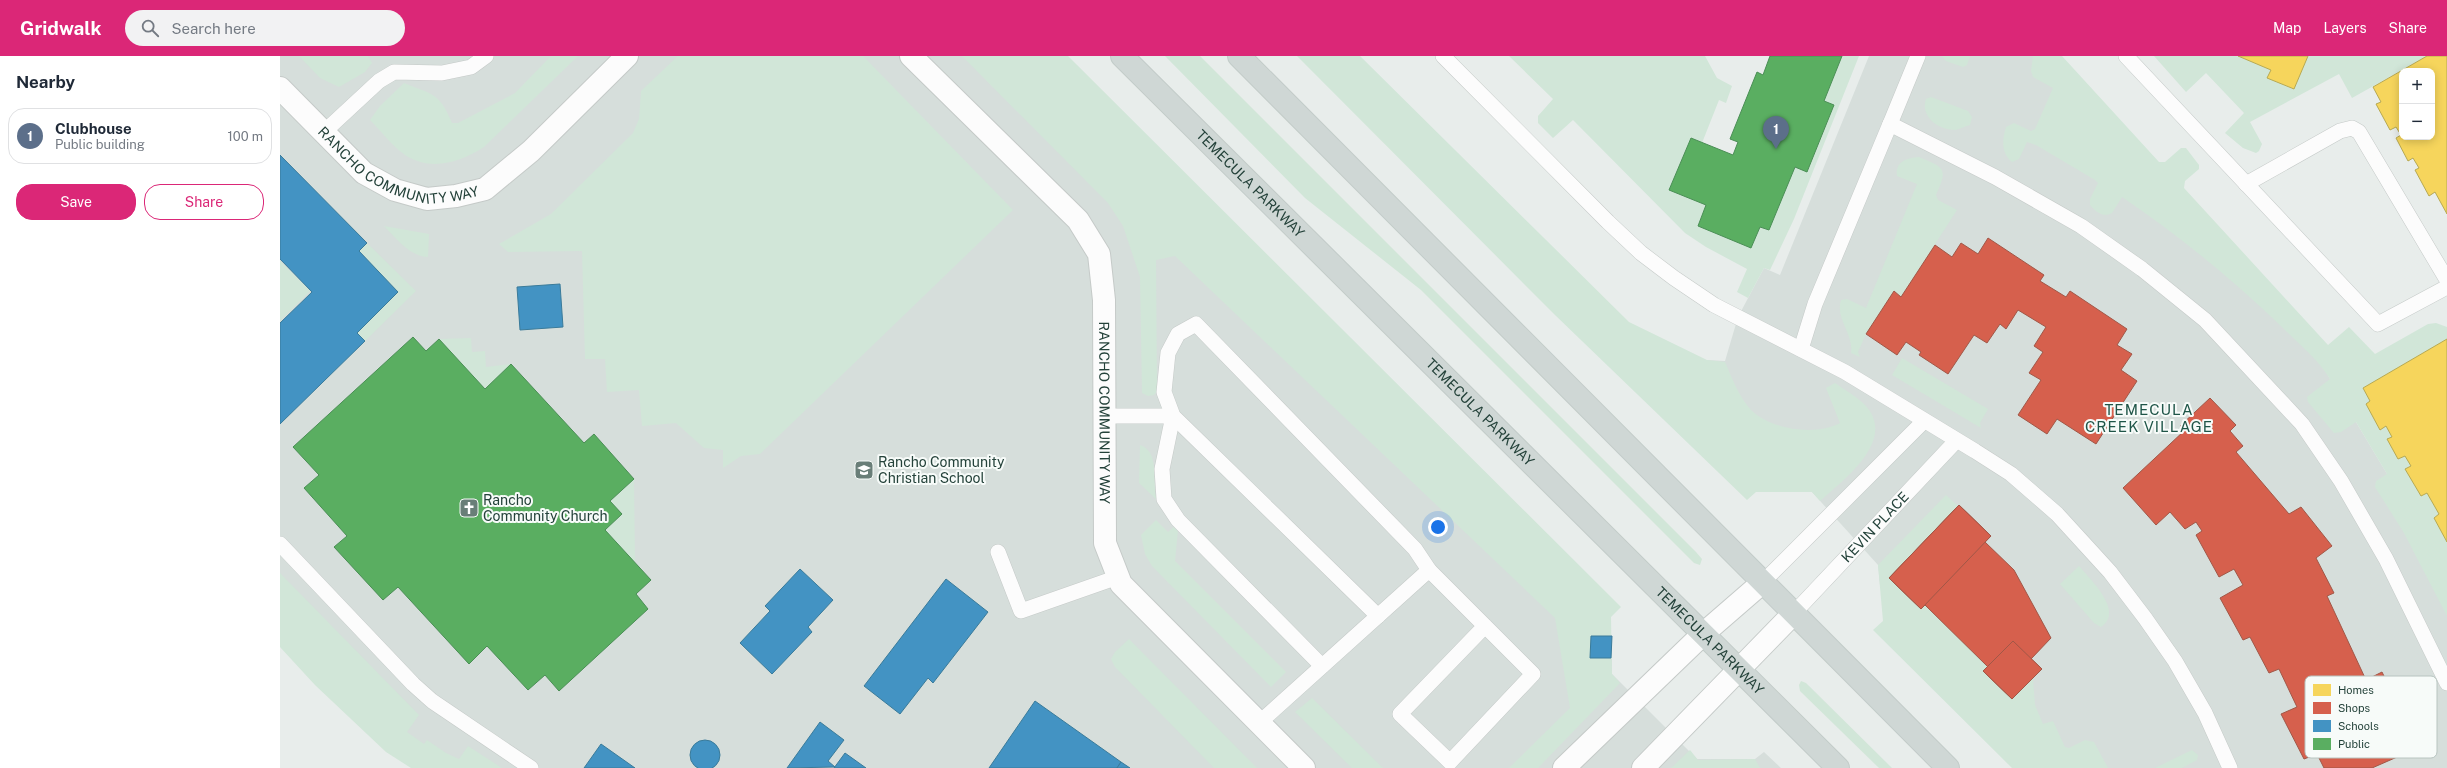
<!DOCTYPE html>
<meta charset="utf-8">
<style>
body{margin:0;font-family:"Public Sans",sans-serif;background:#f2f2f3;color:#1f2937}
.controls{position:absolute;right:12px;top:12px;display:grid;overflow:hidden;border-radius:8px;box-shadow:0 2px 10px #0003}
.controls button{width:36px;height:36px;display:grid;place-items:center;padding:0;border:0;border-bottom:1px solid #e0e1e3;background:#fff;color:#1f2937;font:20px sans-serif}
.you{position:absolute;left:1158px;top:471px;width:14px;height:14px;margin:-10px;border:3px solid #fff;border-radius:50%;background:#1a73e8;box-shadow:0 0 0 6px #1a73e833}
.badge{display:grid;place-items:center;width:26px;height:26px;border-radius:50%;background:#db2777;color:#fff;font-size:13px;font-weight:700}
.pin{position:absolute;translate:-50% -33px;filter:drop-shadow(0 1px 2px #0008)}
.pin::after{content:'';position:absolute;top:21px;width:14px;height:12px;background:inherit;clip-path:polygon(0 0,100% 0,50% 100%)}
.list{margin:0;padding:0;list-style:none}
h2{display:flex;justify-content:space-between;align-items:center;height:52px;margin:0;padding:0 16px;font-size:17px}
h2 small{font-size:13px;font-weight:400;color:#747a83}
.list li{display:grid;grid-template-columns:26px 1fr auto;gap:12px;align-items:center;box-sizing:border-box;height:56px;margin:0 8px 8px;padding:0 8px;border:1px solid #e0e1e3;border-radius:16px}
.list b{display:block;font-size:15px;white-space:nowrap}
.list p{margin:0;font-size:13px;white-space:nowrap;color:#747a83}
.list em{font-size:13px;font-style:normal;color:#747a83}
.actions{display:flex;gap:8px;padding:12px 16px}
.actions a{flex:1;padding:9px 0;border:1px solid #db2777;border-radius:16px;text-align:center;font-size:14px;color:#db2777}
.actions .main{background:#db2777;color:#fff}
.icon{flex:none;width:22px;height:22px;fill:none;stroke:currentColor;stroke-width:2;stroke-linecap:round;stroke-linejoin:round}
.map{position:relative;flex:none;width:2167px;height:712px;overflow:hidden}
header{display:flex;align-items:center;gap:24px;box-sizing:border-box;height:56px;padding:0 20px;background:#db2777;color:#fff}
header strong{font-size:19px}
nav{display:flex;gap:22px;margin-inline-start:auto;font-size:14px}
.search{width:280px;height:36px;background:#f2f2f3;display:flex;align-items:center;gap:10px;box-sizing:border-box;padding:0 14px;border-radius:22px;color:#747a83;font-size:15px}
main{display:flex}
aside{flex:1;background:#fff}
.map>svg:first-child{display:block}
.built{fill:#d6dedb}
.green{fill:#d1e6d8}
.homes{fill:#f6d55c;stroke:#b7a952;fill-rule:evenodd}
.shops{fill:#d6604d;stroke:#a15747}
.schools{fill:#4393c3;stroke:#3a7b9a}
.public{fill:#5aae61;stroke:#4a8e55}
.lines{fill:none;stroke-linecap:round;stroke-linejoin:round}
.service-casing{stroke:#c5cac8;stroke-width:16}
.minor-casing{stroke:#c5cac8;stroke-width:24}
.primary-casing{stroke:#c3ccc9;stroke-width:24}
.service{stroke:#fcfcfc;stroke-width:15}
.minor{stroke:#fcfcfc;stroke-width:22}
.primary{stroke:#cfd7d5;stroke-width:22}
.labels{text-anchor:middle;stroke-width:4;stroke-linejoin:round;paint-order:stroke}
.street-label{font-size:14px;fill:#24423a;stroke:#f7fbf9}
.poi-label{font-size:14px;fill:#24423a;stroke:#f7fbf9;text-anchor:start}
.neighbourhood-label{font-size:15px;letter-spacing:1px;fill:#1f5548;stroke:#f7fbf9}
.key{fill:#f7fbf9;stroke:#b8c4c0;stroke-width:1}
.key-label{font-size:11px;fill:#24423a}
</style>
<header>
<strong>Gridwalk</strong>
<div class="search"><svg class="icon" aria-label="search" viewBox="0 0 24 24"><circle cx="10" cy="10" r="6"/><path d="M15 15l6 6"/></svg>Search here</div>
<nav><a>Map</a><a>Layers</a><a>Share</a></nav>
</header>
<main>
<aside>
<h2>Nearby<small></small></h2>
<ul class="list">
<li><span class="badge" style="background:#5c6f8a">1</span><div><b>Clubhouse</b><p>Public building</p></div><em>100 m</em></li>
</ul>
<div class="actions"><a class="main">Save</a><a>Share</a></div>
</aside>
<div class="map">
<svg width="2167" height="712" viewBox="0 0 2167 712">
<rect width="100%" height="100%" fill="#e8edeb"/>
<g class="built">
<path d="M 0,0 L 750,0 L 1332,580 L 1332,618 L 1417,703 L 1475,703 L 1484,696 L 1501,712 L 165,712 L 0,559 Z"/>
<path d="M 1589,0 L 1765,0 L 2034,296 L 2167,518 L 2167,712 L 1787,712 L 1600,529 L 1598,509 L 1532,436 L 1474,378 L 1427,304 L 1445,305 L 1458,261 L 1484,212 L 1500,219 Z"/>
</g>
<g class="green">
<path d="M 19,0 L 88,0 L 92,7 L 85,16 L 59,31 L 40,22 Z"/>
<path d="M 271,0 L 298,0 L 204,91 C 181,106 151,116 125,99 C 112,90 101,75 90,64 L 100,50 L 124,27 C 153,39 159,36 172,67 L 178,67 L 235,37 Z"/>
<path d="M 398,0 L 583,0 L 733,154 L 480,398 L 461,400 L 443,412 L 443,394 L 424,392 L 396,367 L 362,370 L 359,334 L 327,336 L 325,303 L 305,303 L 302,195 L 228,196 L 219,188 L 271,158 L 353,77 L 359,63 L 361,35 Z"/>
<path d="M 682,0 L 788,0 L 1341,551 L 1331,561 L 1332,618 L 1340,627 L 1258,712 L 1229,712 L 1290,652 L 1275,562 L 895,200 L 876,204 L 877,335 L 874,339 L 868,340 L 862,337 L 860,221 L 843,170 L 828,147 Z"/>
<path d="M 885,0 L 920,0 L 1416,496 L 1422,503 L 1420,509 L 1414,507 L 1141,234 L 1025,142 Z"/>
<path d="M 1017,0 L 1080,0 L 1349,266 L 1427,304 L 1445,306 C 1452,322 1459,341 1471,354 C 1491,374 1536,380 1560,367 L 1546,332 L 1555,327 C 1565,334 1576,340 1585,349 C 1618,384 1563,424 1540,445 L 1532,436 L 1476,436 L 1467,444 L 1275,259 Z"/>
<path d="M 1229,0 L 1425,0 L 1437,22 L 1452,30 L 1446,47 L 1439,44 L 1422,87 L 1411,82 L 1390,134 L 1426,149 L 1418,170 L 1471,192 L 1480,171 L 1489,174 L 1515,111 L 1528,115 L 1554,50 L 1544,45 L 1562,0 L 1579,0 L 1514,163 L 1490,214 L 1484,212 L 1468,242 L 1457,236 L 1467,213 L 1426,191 L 1405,177 L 1293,64 L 1273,82 L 1258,67 L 1258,60 L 1273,43 Z"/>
<path d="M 1662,0 L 1690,0 L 1687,9 L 1683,11 L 1666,5 Z"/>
<path d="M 1753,0 L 1782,0 L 1879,106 L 1885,106 L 1901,92 L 1906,92 L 1919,109 L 1919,113 L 1905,125 L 1904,132 L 2048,289 L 2069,271 L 2095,298 L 2148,268 L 2156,267 L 2167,271 L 2167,283 L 2083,332 L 2090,345 L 2086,348 L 2100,374 L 2106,370 L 2112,381 L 2107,383 L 2118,403 L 2125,400 L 2131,410 L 2125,413 L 2141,440 L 2147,437 L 2159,458 L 2154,462 L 2167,486 L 2167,560 L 2124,477 L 2095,431 L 2096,425 L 2107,418 L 2076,366 L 2061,376 L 2054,377 L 2028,346 L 2027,341 L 2050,323 C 2038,303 2020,289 2003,272 C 1953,224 1900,180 1842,141 L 1832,157 C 1823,162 1816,156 1810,149 L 1810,143 L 1818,127 L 1815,124 L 1756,89 L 1747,86 L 1739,103 L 1732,106 C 1721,97 1722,84 1726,71 L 1734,67 L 1751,75 L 1755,73 L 1773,32 L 1753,21 L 1751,15 Z"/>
<path d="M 1874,0 L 1958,0 L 1991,14 L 1988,22 L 2013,33 L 2028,0 L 2147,0 L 2072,42 L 2059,18 L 1970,66 L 1982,88 L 1979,95 L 1976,97 L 1963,92 L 1945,77 L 1964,57 L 1926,17 L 1906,36 Z"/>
<path d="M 1651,41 L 1688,55 L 1692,61 L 1690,69 C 1686,70 1680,73 1675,74 C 1658,74 1640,60 1646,43 Z"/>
<path d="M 1639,101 C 1665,112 1668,112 1656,139 L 1658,144 L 1677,154 L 1621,241 L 1614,236 L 1586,278 L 1578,296 L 1580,301 L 1571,297 C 1574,278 1555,263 1561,244 L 1567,243 L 1586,252 L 1637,128 L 1617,120 C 1615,106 1626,102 1639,101 Z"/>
<path d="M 104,170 L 149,178 L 148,201 C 129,200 117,183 104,170 Z"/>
<path d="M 87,187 L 136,235 L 85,285 L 77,277 L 118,236 L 79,195 Z"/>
<path d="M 0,205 L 30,235 L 0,265 Z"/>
<path d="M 191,282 L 192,296 L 205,295 L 206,311 L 231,308 L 205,333 L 159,283 Z"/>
<path d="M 1622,302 L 1708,353 L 1700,367 L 1701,372 L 1612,319 Z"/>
<path d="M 860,389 C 881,396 871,426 877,444 L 859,427 Z"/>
<path d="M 354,423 L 355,507 L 325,474 L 342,458 L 330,445 Z"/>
<path d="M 1666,439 L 1678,450 L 1609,522 L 1641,553 L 1645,549 L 1708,611 L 1703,615 L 1732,643 L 1753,622 L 1755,649 L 1763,668 L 1773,665 L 1785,691 L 1789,692 L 1805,684 L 1814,686 L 1828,712 L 1732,712 L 1593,574 L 1603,565 L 1598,509 Z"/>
<path d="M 876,464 L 888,476 L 895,470 L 898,474 L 895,505 L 1006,616 L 991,631 L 872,510 L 865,498 L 861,479 Z"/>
<path d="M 1799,510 C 1810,523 1845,556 1821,571 L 1814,567 L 1780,528 Z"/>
<path d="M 0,517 L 139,659 L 127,676 L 144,688 L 147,684 L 166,697 L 179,703 L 188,690 L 222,712 L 131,712 L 106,696 L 35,629 L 0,591 Z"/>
<path d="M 849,583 L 977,712 L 934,712 L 835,611 L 831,603 L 835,596 Z"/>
<path d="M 1521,625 L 1526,627 L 1612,712 L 1599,712 L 1520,635 L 1519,629 Z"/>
<path d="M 1032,642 L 1103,712 L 1072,712 L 1015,656 Z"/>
<path d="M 1410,694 L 1418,704 L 1475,703 L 1480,712 L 1391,712 Z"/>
<path d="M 1912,694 L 1918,699 L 1917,704 L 1902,712 L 1875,712 Z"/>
</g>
<g class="homes">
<path d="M 1958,0 L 2028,0 L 2014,33 L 1987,22 L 1991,14 Z"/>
<path d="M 2147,0 L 2167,0 L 2167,158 L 2155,136 L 2149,140 L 2135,114 L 2139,112 L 2133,102 L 2128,105 L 2116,82 L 2121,79 L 2116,71 L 2110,74 L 2096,48 L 2101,46 L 2093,31 ZM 2122,15 L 2152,15 L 2152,81 L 2122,81 Z"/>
<path d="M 2167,283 L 2167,486 L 2154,462 L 2159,458 L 2147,437 L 2141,440 L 2125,413 L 2131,410 L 2125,400 L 2118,403 L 2107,383 L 2112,381 L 2106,370 L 2100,374 L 2086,348 L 2090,345 L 2083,332 Z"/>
</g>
<g class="shops">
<path d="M 1708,182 L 1764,219 L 1760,225 L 1786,241 L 1790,235 L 1847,273 L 1837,289 L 1852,298 L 1841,314 L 1857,325 L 1816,388 L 1777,363 L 1767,378 L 1738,359 L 1761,324 L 1749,317 L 1763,296 L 1754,290 L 1766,271 L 1738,254 L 1726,273 L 1720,268 L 1707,287 L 1694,279 L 1668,318 L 1639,299 L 1641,296 L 1626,286 L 1617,299 L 1586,278 L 1614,235 L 1621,241 L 1655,189 L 1672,201 L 1681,187 L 1698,198 Z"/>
<path d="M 1930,342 L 1956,369 L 1950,375 L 1963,390 L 1956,396 L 2009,458 L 2021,451 L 2052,490 L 2036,502 L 2054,537 L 2047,540 L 2086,624 L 2102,616 L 2132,677 L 2117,684 L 2124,698 L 2092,712 L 2044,712 L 2037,698 L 2024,703 L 2001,658 L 2017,651 L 1999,613 L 1989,617 L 1970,581 L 1963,584 L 1940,542 L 1963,529 L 1954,513 L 1939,521 L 1916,479 L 1922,475 L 1916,466 L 1905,473 L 1890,456 L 1876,469 L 1843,432 L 1905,374 L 1900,370 Z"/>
<path d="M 1679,449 L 1711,480 L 1705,486 L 1734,514 L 1771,582 L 1751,603 L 1762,613 L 1732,643 L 1703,615 L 1708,611 L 1645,549 L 1641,553 L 1609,522 Z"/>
<path d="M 1679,449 L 1711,480 L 1641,553 L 1609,522 Z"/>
<path d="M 1733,585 L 1762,613 L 1732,643 L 1703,615 Z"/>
</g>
<g class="schools">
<path d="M 0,99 L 87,187 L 79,195 L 118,236 L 77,277 L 85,285 L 0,368 L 0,267 L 32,236 L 0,203 Z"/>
<path d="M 280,228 L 283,271 L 240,274 L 237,231 Z"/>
<path d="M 520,513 L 553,544 L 528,571 L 532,576 L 492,618 L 460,587 L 490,555 L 485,550 Z"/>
<path d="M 666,523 L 708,556 L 653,627 L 648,622 L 620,658 L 584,630 Z"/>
<path d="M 1311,580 L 1332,580 L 1331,602 L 1310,602 Z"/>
<path d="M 755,645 L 841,706 L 837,712 L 709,712 Z"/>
<path d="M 540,666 L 564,684 L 548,705 L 555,711 L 507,712 Z"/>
<circle cx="425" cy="699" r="15"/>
<path d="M 321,688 L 355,712 L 304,712 Z"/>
<path d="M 565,697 L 586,712 L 554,712 Z"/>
<path d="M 841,706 L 850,712 L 837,712 Z"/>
</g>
<g class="public">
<path d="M 1490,0 L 1562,0 L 1544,45 L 1554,49 L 1527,116 L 1515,111 L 1489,174 L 1480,171 L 1471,192 L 1418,170 L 1426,149 L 1389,134 L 1411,82 L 1453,99 L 1458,86 L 1450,83 L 1477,16 L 1483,19 Z"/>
<path d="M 133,281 L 146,295 L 159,283 L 205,333 L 231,308 L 304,387 L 314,378 L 354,423 L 330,445 L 342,458 L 325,474 L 371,524 L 356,538 L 368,553 L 279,635 L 265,619 L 248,634 L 207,590 L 189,608 L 118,531 L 103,544 L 54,491 L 67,480 L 24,432 L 39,419 L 13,391 Z"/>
</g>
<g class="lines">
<g class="service-casing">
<g id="service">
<path d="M 1163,0 L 1328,166 L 1361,197 L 1394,222 L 1434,249 L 1565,316 L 1695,395 L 1731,418 L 1777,458 L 1830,516 L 1865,562 L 1895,605 L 1925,657 L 1950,712"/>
<path d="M 1846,0 L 2098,268 L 2167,231"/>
<path d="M 1610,68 L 1638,0"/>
<path d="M 44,76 L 99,25 L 114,16 L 162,17 L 191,11 L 206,0"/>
<path d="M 1966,128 L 2060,75 L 2072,72 L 2079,76 L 2167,224"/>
<path d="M 1521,293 L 1535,248 L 1610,68 L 1715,121 L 1801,170 L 1862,213 L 1925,264 L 2022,368 L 2061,425 L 2106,503 L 2167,627"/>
<path d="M 824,360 L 893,360 L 882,413 L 884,443 L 898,464 L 1042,610"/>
<path d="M 0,488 L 133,628 L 152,645 L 251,712"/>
<path d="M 718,496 L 741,555 L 838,521"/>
<path d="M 1483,526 L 1644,365"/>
<path id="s1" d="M 1514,557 L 1676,385"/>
<path d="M 1098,560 L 893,360 L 884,336 L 888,297 L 898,278 L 916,268 L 1135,493 L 1149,514"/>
<path d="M 979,667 L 1149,514 L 1253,618 L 1170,706 L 1120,658 L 1205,570"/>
</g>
</g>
<g class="minor-casing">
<g id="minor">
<path id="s2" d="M 631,0 L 798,164 L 819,198 L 824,244 L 825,487 L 841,528 L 1024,712"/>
<path id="s3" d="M 0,32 L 84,117 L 115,134 L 147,143 L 176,140 L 205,133 L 251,95 L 347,0"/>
<path d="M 1284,712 L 1423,578 L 1483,526"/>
<path d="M 1363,712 L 1514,557"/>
</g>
</g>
<g class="primary-casing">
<g id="primary">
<path id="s4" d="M 842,0 L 1558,712"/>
<path d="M 959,0 L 1668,712"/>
</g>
</g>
<use href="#service" class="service"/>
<use href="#minor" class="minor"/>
<use href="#primary" class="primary"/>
</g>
<defs>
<g id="school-square" transform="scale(1)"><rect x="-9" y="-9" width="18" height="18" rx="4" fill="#697e78" stroke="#f7fbf9"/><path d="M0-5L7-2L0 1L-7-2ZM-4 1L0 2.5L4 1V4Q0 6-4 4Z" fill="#fff"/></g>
<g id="church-square" transform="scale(1)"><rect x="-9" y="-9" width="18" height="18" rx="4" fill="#697e78" stroke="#f7fbf9"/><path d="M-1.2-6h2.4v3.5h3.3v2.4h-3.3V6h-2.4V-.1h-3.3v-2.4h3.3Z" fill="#fff"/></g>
</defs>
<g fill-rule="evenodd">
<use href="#school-square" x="584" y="414"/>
<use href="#church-square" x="189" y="452"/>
</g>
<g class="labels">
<g class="street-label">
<text dy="5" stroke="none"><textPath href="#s3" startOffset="149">RANCHO COMMUNITY WAY</textPath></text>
<text dy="5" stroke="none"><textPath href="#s4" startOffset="181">TEMECULA PARKWAY</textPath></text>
<text dy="5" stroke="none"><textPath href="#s2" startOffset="433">RANCHO COMMUNITY WAY</textPath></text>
<text dy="5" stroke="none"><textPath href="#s4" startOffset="505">TEMECULA PARKWAY</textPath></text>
<text dy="5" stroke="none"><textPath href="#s1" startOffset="118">KEVIN PLACE</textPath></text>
<text dy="5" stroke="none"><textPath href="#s4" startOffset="829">TEMECULA PARKWAY</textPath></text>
</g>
<g class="poi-label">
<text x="598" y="411">Rancho Community<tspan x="598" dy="16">Christian School</tspan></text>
<text x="203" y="449">Rancho<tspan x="203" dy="16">Community Church</tspan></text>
</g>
<g class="neighbourhood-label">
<text x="1869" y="359">TEMECULA<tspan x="1869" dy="17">CREEK VILLAGE</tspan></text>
</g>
</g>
<rect x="2025" y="620" width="132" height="82" rx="6" class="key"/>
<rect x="2033" y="628" width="18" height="12" fill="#f6d55c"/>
<rect x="2033" y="646" width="18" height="12" fill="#d6604d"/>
<rect x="2033" y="664" width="18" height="12" fill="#4393c3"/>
<rect x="2033" y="682" width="18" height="12" fill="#5aae61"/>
<g class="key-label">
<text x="2058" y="638">Homes</text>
<text x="2058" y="656">Shops</text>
<text x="2058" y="674">Schools</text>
<text x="2058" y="692">Public</text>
</g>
</svg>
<div class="controls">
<button>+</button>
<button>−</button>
</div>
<div class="you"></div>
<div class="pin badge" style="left:1496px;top:93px;background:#5c6f8a">1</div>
</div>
</main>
